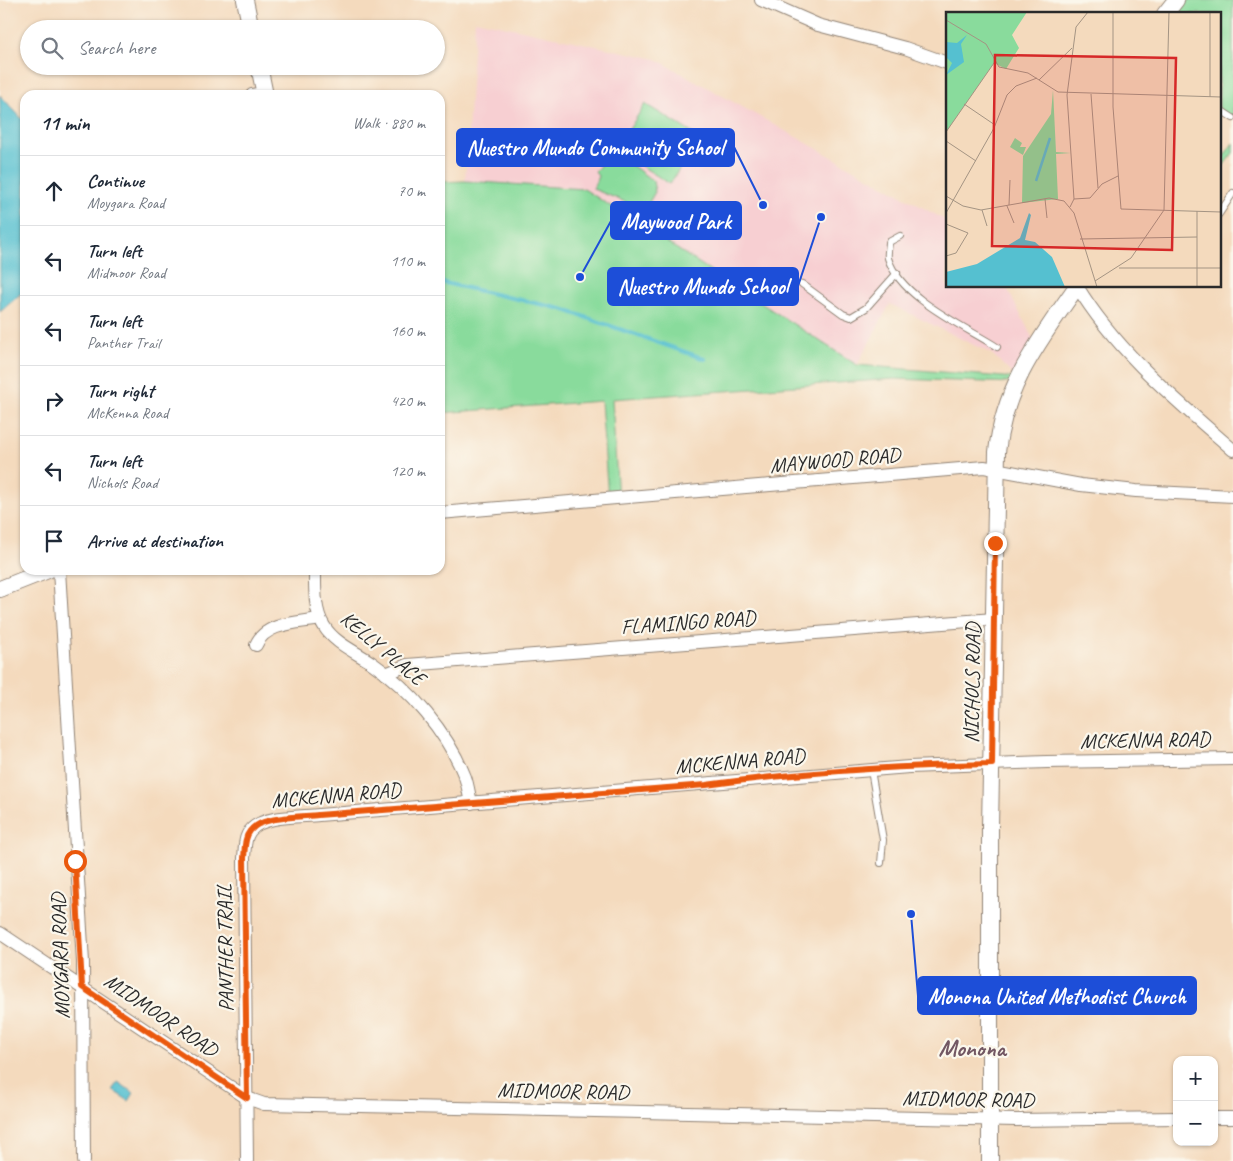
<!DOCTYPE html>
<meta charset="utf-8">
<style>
body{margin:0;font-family:Caveat,sans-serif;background:#f2f2f3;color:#1f2937}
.controls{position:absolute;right:15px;bottom:15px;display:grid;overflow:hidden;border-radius:10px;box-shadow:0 1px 4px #0004}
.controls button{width:45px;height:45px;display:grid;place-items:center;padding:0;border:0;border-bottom:1px solid #e0e1e3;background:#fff;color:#1f2937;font:25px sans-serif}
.stop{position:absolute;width:15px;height:15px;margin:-11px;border:4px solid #ea580c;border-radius:50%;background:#fff}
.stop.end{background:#ea580c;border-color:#fff;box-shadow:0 1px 5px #0008}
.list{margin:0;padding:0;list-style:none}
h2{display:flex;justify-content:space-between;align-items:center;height:65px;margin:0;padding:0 20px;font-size:21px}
h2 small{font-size:16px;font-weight:400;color:#747a83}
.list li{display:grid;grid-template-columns:32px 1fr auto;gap:15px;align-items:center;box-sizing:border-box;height:70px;padding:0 20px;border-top:1px solid #e0e1e3}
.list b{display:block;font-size:19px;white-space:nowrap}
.list p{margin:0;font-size:16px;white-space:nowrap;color:#747a83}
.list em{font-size:16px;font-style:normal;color:#747a83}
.icon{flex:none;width:28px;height:28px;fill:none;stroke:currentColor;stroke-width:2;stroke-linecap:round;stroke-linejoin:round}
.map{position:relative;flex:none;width:1233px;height:1161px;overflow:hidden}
.search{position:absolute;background:#fff;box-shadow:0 1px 4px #0004;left:20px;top:20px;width:425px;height:55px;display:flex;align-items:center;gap:12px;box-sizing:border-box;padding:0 18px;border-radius:28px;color:#747a83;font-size:19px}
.panel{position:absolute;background:#fff;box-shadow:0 1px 4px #0004;left:20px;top:90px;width:425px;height:485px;border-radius:15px}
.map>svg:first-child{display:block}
.built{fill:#f7cfd2}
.green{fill:#89db9c;stroke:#5a8364}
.water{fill:#55c0d0;stroke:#40767e}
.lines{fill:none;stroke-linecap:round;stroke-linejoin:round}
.stream{stroke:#55c0d0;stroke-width:4}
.service-casing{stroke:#908274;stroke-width:8}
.minor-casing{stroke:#908274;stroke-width:14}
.tertiary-casing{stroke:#908274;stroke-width:18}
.service{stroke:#fff;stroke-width:6}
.minor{stroke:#fff;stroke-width:12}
.tertiary{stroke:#fff;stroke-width:16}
.route{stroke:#ea580c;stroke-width:6}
.labels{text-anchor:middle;stroke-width:4.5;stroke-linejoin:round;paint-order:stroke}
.street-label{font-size:21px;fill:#2b2b2b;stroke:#fbf7ec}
.quarter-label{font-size:24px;font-weight:bold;fill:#725763;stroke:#fbf7ec}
.inset-river{fill:none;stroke:#55c0d0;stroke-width:2.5}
.inset-road{fill:none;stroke:#a49483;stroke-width:1}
.view{fill:#d62828;fill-opacity:0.15;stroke:#d62828;stroke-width:2.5}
.inset-edge{fill:none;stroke:#2b2b2b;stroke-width:2.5}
.leader{fill:none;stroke:#1d4ed8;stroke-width:2}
.callout-dot{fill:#1d4ed8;stroke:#fbf7ec;stroke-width:2}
.callout{fill:#1d4ed8;stroke:#1d4ed8;stroke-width:2}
.callout-label{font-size:22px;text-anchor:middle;font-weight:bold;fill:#fff}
</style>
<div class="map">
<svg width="1233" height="1161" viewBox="0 0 1233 1161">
<rect width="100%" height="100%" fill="#fbf7ec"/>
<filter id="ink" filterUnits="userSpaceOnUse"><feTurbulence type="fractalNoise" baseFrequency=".02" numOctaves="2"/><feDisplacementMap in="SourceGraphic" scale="10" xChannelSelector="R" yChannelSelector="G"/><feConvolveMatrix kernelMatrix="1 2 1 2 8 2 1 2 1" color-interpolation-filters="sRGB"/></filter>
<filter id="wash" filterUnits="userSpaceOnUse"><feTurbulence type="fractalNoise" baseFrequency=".0096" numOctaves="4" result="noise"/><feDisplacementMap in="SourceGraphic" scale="20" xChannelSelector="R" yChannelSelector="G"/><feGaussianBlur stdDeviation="1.12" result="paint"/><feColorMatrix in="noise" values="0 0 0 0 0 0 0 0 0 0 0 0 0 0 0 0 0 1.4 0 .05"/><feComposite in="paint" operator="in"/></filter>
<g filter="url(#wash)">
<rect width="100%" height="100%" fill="#f4dabd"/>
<path class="built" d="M 475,20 L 656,59 L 947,221 L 947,286 L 1006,286 L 1036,345 L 1016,378 L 992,354 L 890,304 L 857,365 L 584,189 L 465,181 Z"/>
<g class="green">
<path d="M 1176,0 L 1233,0 L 1233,118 L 1219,109 L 1219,14 L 1165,14 Z"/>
<path d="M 645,104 L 699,137 L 670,184 L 616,150 Z"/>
<path d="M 1233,143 L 1233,153 L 1219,171 L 1219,163 Z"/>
<path d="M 608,155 L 621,157 L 653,181 L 655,192 L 648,204 L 638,207 L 593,189 L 598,176 L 595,172 Z"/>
<path d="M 465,181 L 584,189 L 857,365 L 1016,378 L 1015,383 L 894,379 L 612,399 L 618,499 L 608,499 L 601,401 L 440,413 L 440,182 Z"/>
</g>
<g class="water">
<path d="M 0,95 L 25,122 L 25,290 L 0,312 Z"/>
<path d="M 118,1082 L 134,1093 L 129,1101 L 112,1090 Z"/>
</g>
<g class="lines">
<path class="stream" d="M 440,282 L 562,309 L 705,359"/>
</g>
</g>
<g filter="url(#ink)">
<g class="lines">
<g class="service-casing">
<g id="service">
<path d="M 1219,109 L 1233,118"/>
<path d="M 1219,214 L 1233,193"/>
<path d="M 900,236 L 889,242 C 889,247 887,253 888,258 C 900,298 964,326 997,347"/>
<path d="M 802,284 L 843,314 L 851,317 L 866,308 L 897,273"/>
<path d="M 871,770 L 883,840 L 881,863"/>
</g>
</g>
<g class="minor-casing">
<g id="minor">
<path d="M 761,0 L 818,25 L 905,48 L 947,63"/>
<path d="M 252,95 L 264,93"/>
<path d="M 1077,286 C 1116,351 1177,401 1233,450"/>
<path d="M 440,513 L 984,467 L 1081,485 L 1136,491 L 1233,496"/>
<path d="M 59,570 L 83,962 L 84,1161"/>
<path d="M 315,570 C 315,588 314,611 324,626 C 334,643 356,652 372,663 C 411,690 447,732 465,777 C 468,785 469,795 471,803"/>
<path d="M 256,645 C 265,622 299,623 320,619"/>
<path d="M 386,674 L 407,665 L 994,619"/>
<path d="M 0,933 L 247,1098 L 264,1104 L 1016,1120 L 1177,1118"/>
<path d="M 1214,1118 L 1233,1118"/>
<path d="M 247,1161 L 244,858 C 245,849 244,838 250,831 C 261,815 300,817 319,815 L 909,767 L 1047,762 L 1233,759"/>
</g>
</g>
<g class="tertiary-casing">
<g id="tertiary">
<path d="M 245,0 L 251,29"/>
<path d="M 1165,14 L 1176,0"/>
<path d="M 259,66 L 265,95"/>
<path d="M 0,589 L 48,570"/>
<path d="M 990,1161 L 990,827 L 997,452 C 1004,385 1040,340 1077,286"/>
</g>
</g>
<use href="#service" class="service"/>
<use href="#minor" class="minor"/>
<use href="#tertiary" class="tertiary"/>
</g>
</g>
<g class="lines" filter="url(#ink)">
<path class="route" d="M 75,861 L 82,987 L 247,1098 L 244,858 C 245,849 244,838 250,831 C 261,816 300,817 318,815 L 706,785 C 800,772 896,766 992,764 L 995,543"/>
</g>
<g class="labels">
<g class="street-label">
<text transform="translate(835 460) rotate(-5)" y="7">MAYWOOD ROAD</text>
<text transform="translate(688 622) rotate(-4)" y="7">FLAMINGO ROAD</text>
<text transform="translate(383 648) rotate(40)" y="7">KELLY PLACE</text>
<text transform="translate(972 683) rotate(-89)" y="7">NICHOLS ROAD</text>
<text transform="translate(1145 740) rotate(-1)" y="7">MCKENNA ROAD</text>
<text transform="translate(740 761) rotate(-5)" y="7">MCKENNA ROAD</text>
<text transform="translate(336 795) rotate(-5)" y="7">MCKENNA ROAD</text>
<text transform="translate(225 948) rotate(-91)" y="7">PANTHER TRAIL</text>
<text transform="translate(60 956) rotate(-92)" y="7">MOYGARA ROAD</text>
<text transform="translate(161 1015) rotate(34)" y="7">MIDMOOR ROAD</text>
<text transform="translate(563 1091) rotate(1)" y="7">MIDMOOR ROAD</text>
<text transform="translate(968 1099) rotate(1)" y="7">MIDMOOR ROAD</text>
</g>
<g class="quarter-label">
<text x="972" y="1056">Monona</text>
</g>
</g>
<g transform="translate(946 12)">
<rect width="275" height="275" fill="#f4dabd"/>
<path d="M 0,0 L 81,0 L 66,23 L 73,36 L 60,57 L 48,51 L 0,120 ZM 107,78 L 110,140 L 125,141 L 110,142 L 112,187 L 76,191 L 77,144 L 105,102 ZM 69,126 L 76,131 L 74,135 L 80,135 L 77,143 L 64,135 Z" fill="#89db9c"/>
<path d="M 21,23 L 15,32 L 18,50 L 0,63 L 6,51 L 0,45 L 0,30 L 11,31 ZM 83,201 L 85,203 L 79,228 L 89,230 L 106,245 L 119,275 L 0,275 L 0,260 L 31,252 L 74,226 Z" fill="#55c0d0"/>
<path class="inset-river" d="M 90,169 L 104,126"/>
<path class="inset-road" d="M 167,0 L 167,95 L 175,197 L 275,200M 0,8 L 40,32 L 53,55 L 82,61 L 112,80 L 275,85M 93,68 L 126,36M 145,82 L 152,176M 264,85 L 264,0M 18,92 L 49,113M 0,120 L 48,51M 0,129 L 30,149M 0,184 L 17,194 L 35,198 L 103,186 L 118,189 L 128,201 L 151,275M 99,187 L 101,206M 128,187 L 144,186 L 156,172 L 172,164M 63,193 L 64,168M 61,194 L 68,211M 124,195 L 128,187 L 121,83 L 130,15 L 142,0M 36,198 L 41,214M 0,201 L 48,116 L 61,83 L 70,74 L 91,66M 0,212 L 22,221 L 10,241 L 0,244M 134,227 L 251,225M 173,256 L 275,256M 149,269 L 185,246 L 218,198 L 223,0M 251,275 L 251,199"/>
<path class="view" d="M 49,43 L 230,46 L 226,238 L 46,234 Z"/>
<rect width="275" height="275" class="inset-edge"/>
</g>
<path class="leader" d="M763 205L734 147M580 277L611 221M821 217L798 286M911 914L918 996"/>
<g class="callout-dot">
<circle cx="763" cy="205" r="5"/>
<circle cx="580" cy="277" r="5"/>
<circle cx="821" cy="217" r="5"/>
<circle cx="911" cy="914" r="5"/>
</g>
<g class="callout">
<rect x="457" y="129" width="277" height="37" rx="5"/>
<rect x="611" y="202" width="130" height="37" rx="5"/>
<rect x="608" y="268" width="190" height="37" rx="5"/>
<rect x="918" y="977" width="278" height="37" rx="5"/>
</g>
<g class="callout-label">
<text x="595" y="155">Nuestro Mundo Community School</text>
<text x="676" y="229">Maywood Park</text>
<text x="703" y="294">Nuestro Mundo School</text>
<text x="1057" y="1004">Monona United Methodist Church</text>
</g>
</svg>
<div class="controls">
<button>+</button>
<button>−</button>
</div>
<div class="stop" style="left:75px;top:861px"></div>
<div class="stop end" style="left:995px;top:543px"></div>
<div class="search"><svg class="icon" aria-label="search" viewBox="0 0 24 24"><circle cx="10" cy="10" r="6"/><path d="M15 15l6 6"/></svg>Search here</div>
<section class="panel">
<h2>11 min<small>Walk · 880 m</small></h2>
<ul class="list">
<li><svg class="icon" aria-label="ahead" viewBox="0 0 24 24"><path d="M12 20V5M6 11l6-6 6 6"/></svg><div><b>Continue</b><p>Moygara Road</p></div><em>70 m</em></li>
<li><svg class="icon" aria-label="left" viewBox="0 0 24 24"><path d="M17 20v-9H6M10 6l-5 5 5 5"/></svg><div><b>Turn left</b><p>Midmoor Road</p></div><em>110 m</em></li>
<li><svg class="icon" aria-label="left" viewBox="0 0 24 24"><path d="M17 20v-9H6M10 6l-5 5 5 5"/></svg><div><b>Turn left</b><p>Panther Trail</p></div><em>160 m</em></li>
<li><svg class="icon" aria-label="right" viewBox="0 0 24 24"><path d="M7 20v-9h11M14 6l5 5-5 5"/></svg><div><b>Turn right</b><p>McKenna Road</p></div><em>420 m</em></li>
<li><svg class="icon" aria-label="left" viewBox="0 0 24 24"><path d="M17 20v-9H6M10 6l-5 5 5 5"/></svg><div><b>Turn left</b><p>Nichols Road</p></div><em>120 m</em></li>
<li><svg class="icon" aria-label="arrive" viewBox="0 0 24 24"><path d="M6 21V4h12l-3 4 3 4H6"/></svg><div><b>Arrive at destination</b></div></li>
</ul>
</section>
</div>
